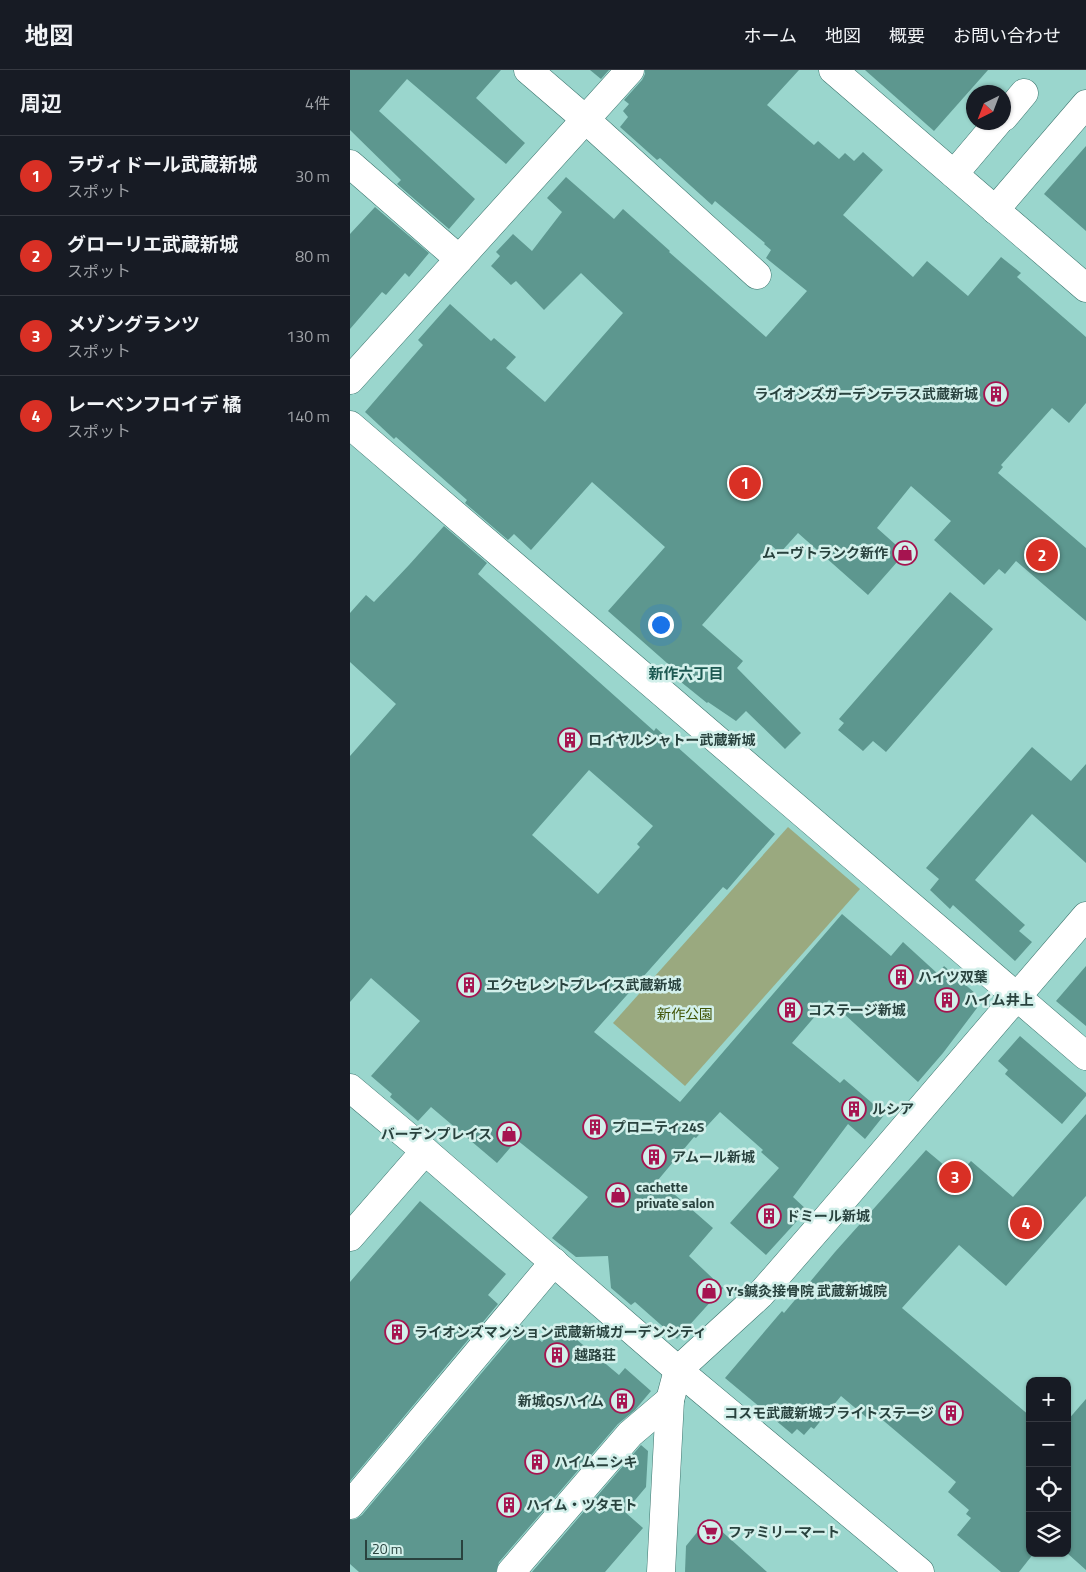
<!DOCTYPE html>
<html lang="ja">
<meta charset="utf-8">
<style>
body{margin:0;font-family:"Titillium Web","Noto Sans JP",sans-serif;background:#242831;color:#f1f3f6}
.controls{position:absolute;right:15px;bottom:15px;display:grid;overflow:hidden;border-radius:10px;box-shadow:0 1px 4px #0004}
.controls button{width:45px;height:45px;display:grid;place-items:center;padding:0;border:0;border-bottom:1px solid #363941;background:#171b24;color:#f1f3f6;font:25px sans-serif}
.compass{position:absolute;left:616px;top:15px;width:45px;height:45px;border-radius:50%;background:#171b24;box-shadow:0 1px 4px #0004;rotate:222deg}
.scale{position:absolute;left:15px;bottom:12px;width:98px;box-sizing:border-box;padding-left:5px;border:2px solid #29423e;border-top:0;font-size:14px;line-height:18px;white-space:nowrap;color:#29423e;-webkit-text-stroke:4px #d3f0eb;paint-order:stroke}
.you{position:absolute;left:310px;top:554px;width:18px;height:18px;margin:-12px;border:4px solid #fff;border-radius:50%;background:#1a73e8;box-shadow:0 0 0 8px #1a73e833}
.badge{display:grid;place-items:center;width:32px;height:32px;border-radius:50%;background:#d93025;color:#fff;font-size:16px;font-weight:700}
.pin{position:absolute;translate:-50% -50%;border:2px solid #fff;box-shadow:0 1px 5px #0006}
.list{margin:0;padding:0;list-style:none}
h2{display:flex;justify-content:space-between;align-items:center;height:65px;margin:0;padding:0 20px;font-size:21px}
h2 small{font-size:16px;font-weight:400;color:#9ea1a6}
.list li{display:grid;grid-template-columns:32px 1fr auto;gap:15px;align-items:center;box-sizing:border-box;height:80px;padding:0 20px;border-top:1px solid #363941}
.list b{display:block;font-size:19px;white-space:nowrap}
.list p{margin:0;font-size:16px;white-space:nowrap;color:#9ea1a6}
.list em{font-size:16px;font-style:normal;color:#9ea1a6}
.icon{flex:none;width:28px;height:28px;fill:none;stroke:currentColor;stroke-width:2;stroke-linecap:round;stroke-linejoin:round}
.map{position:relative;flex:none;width:736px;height:1502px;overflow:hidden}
header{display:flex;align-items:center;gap:30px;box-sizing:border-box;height:70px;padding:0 25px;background:#171b24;border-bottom:1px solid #363941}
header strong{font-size:24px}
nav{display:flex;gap:28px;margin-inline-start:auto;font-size:18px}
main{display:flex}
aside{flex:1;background:#171b24}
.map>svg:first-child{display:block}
.green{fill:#9aa97f}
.building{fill:#5d978f;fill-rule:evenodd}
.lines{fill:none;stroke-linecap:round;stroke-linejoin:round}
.minor-casing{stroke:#3b746d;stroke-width:29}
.minor{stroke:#fff;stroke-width:28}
.labels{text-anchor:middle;stroke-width:5;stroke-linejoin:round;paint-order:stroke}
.poi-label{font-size:14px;font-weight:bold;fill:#29423e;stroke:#d3f0eb;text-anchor:start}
.park-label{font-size:14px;fill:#415507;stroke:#d3f0eb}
.neighbourhood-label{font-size:15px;font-weight:bold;fill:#1d5952;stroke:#d3f0eb}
</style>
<header>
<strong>地図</strong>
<nav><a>ホーム</a><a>地図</a><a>概要</a><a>お問い合わせ</a></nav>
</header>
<main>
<aside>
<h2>周辺<small>4件</small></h2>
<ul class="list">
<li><span class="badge">1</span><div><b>ラヴィドール武蔵新城</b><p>スポット</p></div><em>30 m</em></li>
<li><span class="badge">2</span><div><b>グローリエ武蔵新城</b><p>スポット</p></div><em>80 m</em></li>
<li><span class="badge">3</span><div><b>メゾングランツ</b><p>スポット</p></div><em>130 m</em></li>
<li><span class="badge">4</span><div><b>レーベンフロイデ 橘</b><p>スポット</p></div><em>140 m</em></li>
</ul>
</aside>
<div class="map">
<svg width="736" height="1502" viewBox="0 0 736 1502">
<rect width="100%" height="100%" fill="#9ad6cd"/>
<path class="green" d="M 438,757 L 510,819 L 335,1016 L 263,953 Z"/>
<g class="building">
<path d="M 0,0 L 151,0 L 126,28 L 175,73 L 156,94 L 57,9 L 29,41 L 125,129 L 99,159 L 47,114 L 51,110 L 0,60 Z"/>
<path d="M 240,0 L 259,0 L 251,9 Z"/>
<path d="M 295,0 L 449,0 L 417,35 L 464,75 L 468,71 L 489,89 L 495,83 L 504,91 L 513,82 L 533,100 L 493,145 L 563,207 L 577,191 L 618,226 L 651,187 L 671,203 L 667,207 L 736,267 L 736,333 L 719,353 L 702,338 L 651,395 L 653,397 L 648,403 L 736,478 L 736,551 L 666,491 L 655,504 L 649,499 L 634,515 L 584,470 L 601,451 L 561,416 L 527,458 L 555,483 L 518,525 L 448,463 L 430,483 L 422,476 L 352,555 L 393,591 L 387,598 L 451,663 L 435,679 L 396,641 L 386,651 L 358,632 L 357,633 L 331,612 L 334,608 L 258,541 L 315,477 L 242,412 L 181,480 L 164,464 L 158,470 L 115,433 L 117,430 L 46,367 L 44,369 L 15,342 L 73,275 L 68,270 L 100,234 L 141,271 L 144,268 L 166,287 L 156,298 L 195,332 L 273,243 L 231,203 L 194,240 L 166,211 L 161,215 L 141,196 L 150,186 L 146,182 L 163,164 L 182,181 L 212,142 L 197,128 L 216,107 L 264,149 L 273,139 L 320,181 L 319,182 L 416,267 L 457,221 L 416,188 L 421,180 L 414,174 L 415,173 L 365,131 L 362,135 L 310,88 L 307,90 L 270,57 L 278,47 L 273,41 L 279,34 L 274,30 L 292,10 L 295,4 Z"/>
<path d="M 515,0 L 638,0 L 584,61 Z"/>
<path d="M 736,76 L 736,161 L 694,124 Z"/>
<path d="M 25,137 L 79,183 L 59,207 L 55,203 L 36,225 L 32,222 L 0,259 L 0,164 Z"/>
<path d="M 94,456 L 137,493 L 128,504 L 304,661 L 306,658 L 425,764 L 377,820 L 373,817 L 244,962 L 330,1032 L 492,844 L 541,886 L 553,872 L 588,904 L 594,896 L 626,924 L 627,938 L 593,983 L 568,1012 L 479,930 L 442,973 L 490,1013 L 494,1009 L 535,1044 L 515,1069 L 498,1054 L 443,1127 L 457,1140 L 416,1185 L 380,1153 L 429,1098 L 411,1082 L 413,1080 L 370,1042 L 346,1068 L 344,1067 L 308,1110 L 363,1158 L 339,1186 L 373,1218 L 327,1269 L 285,1232 L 281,1235 L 261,1218 L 258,1186 L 226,1187 L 202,1168 L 238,1127 L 167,1070 L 147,1093 L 81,1037 L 68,1051 L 40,1027 L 42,1024 L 21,1006 L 70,951 L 21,908 L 0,932 L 0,686 L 46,634 L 0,592 L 0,543 L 16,525 L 24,532 L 59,495 ZM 239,700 L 303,756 L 287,774 L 290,777 L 248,824 L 182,765 Z"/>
<path d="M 600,522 L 643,559 L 536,682 L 523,671 L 513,681 L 488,660 L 494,653 L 489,649 Z"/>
<path d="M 682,677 L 721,711 L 736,694 L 736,793 L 682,744 L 625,810 L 675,855 L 669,861 L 682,872 L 665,891 L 603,835 L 600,839 L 580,820 L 589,809 L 576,798 Z"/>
<path d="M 736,896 L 736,956 L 706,931 Z"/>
<path d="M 670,966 L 736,1023 L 736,1026 L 712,1054 L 655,1004 L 658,1000 L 648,991 Z"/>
<path d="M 736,1044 L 736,1126 L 656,1216 L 609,1175 L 552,1238 L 680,1346 L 680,1483 L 684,1483 L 669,1502 L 651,1502 L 607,1465 L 621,1448 L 616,1444 L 619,1440 L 598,1422 L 606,1412 L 522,1341 L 516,1347 L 491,1326 L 464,1359 L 461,1357 L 454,1365 L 447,1359 L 442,1364 L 375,1308 L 432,1241 L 434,1243 L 485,1182 L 576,1080 L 607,1106 L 621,1091 L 663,1127 Z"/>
<path d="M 70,1131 L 156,1204 L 138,1225 L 148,1234 L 0,1411 L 0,1212 Z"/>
<path d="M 208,1254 L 269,1305 L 275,1298 L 301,1321 L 285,1340 L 268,1354 L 149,1492 L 146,1502 L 9,1502 L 0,1494 L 0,1450 L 6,1449 L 12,1445 L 172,1255 L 192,1272 Z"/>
<path d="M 736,1329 L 736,1500 L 717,1483 L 717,1351 Z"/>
<path d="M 291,1375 L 298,1381 L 296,1417 L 275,1442 L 293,1458 L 255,1502 L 182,1502 Z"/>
<path d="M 358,1449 L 417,1502 L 335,1502 L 336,1476 Z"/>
</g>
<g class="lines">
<g class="minor-casing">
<g id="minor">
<path d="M 178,0 L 235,49 L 407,205"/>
<path d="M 483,0 L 736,218"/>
<path d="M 654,47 L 674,23"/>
<path d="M 0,94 L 109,189"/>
<path d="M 604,104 L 648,52"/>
<path d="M 645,140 L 736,34"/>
<path d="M 0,310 L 280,0"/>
<path d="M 0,355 L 736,986"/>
<path d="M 0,1018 L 75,1081 L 328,1300 L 570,1502"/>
<path d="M 0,1167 L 75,1081"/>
<path d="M 0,1435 L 204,1192"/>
<path d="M 161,1502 L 280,1364 L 320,1330"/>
<path d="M 311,1502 L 320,1330 L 328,1300 L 410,1225 L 478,1147 L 736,846"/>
</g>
</g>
<use href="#minor" class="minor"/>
</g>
<defs>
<g id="building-ring" transform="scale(1.25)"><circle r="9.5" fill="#d3f0eb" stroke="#a61450" stroke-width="1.5"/><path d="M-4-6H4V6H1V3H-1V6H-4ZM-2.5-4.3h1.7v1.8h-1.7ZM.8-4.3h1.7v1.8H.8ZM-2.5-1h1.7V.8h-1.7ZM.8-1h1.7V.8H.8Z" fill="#a61450"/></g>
<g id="shop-ring" transform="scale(1.25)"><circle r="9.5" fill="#d3f0eb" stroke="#a61450" stroke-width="1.5"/><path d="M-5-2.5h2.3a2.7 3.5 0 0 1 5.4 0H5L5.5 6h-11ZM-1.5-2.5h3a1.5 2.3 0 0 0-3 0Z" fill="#a61450"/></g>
<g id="supermarket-ring" transform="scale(1.25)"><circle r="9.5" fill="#d3f0eb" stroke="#a61450" stroke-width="1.5"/><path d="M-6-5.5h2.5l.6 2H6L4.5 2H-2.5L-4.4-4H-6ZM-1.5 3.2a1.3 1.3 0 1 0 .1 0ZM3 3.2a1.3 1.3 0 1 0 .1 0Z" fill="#a61450"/></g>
</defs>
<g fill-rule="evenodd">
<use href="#building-ring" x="646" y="324"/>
<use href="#shop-ring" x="555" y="483"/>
<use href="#building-ring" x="220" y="670"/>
<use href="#building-ring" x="551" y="907"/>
<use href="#building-ring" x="119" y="915"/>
<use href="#building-ring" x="597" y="930"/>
<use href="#building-ring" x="440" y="940"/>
<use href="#building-ring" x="504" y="1039"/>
<use href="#building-ring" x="245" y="1057"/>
<use href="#shop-ring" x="159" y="1064"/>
<use href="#building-ring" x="304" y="1087"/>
<use href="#shop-ring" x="268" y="1125"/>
<use href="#building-ring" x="419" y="1146"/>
<use href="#shop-ring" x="359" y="1221"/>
<use href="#building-ring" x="47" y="1262"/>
<use href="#building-ring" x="207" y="1285"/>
<use href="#building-ring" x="272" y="1331"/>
<use href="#building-ring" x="601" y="1343"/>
<use href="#building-ring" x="187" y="1392"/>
<use href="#building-ring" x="159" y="1435"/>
<use href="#supermarket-ring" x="360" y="1462"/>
</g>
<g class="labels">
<g class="poi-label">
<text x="628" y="329" text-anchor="end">ライオンズガーデンテラス武蔵新城</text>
<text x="538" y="488" text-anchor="end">ムーヴトランク新作</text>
<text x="238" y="675">ロイヤルシャトー武蔵新城</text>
<text x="568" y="912">ハイツ双葉</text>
<text x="136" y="920">エクセレントプレイス武蔵新城</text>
<text x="614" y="935">ハイム井上</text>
<text x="458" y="945">コステージ新城</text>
<text x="522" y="1044">ルシア</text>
<text x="262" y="1062">プロニティ24S</text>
<text x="142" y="1069" text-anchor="end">バーデンプレイス</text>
<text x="322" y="1092">アムール新城</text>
<text x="286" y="1122">cachette<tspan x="286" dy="16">private salon</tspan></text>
<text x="436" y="1151">ドミール新城</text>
<text x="376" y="1226">Y‘s鍼灸接骨院 武蔵新城院</text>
<text x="64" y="1267">ライオンズマンション武蔵新城ガーデンシティ</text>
<text x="224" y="1290">越路荘</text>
<text x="254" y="1336" text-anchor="end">新城QSハイム</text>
<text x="584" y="1348" text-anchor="end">コスモ武蔵新城ブライトステージ</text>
<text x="204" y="1397">ハイムニシキ</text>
<text x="176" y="1440">ハイム・ツタモト</text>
<text x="378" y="1467">ファミリーマート</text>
</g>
<g class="park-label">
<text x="335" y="949">新作公園</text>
</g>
<g class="neighbourhood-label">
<text x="336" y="609">新作六丁目</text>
</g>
</g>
</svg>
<div class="controls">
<button>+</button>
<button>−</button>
<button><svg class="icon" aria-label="locate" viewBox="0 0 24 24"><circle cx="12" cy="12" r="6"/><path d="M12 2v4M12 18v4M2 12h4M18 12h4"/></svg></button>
<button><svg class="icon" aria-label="layers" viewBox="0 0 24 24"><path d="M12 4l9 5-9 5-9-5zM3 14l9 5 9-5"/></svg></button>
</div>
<svg class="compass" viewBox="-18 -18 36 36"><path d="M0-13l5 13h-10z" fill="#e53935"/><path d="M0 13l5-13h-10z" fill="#9ea1a6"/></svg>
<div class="scale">20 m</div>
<div class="you"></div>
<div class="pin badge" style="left:395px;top:413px">1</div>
<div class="pin badge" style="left:692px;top:485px">2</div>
<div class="pin badge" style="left:605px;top:1107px">3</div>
<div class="pin badge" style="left:676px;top:1153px">4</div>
</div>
</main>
